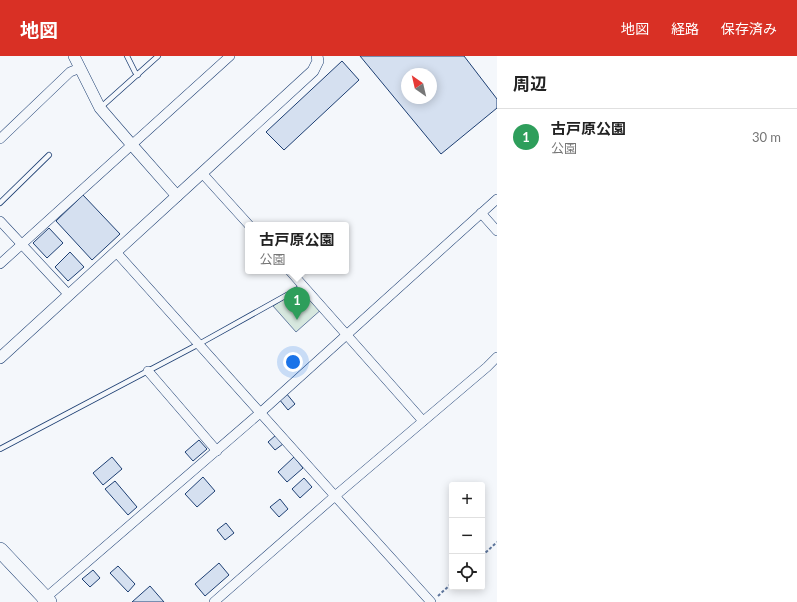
<!DOCTYPE html>
<html lang="ja">
<meta charset="utf-8">
<style>
body{margin:0;font-family:Lato,"Noto Sans JP",sans-serif;background:#f2f2f2;color:#222}
.controls{position:absolute;right:12px;bottom:12px;display:grid;overflow:hidden;border-radius:4px;box-shadow:0 2px 10px #0003}
.controls button{width:36px;height:36px;display:grid;place-items:center;padding:0;border:0;border-bottom:1px solid #e0e0e0;background:#fff;color:#222;font:20px sans-serif}
.compass{position:absolute;left:401px;top:12px;width:36px;height:36px;border-radius:50%;background:#fff;box-shadow:0 2px 10px #0003;rotate:326deg}
.you{position:absolute;left:293px;top:306px;width:14px;height:14px;margin:-10px;border:3px solid #fff;border-radius:50%;background:#1a73e8;box-shadow:0 0 0 6px #1a73e833}
.badge{display:grid;place-items:center;width:26px;height:26px;border-radius:50%;background:#d93025;color:#fff;font-size:13px;font-weight:700}
.pin{position:absolute;translate:-50% -33px;filter:drop-shadow(0 1px 2px #0008)}
.pin::after{content:'';position:absolute;top:21px;width:14px;height:12px;background:inherit;clip-path:polygon(0 0,100% 0,50% 100%)}
.popup{position:absolute;left:245px;top:166px;width:104px;height:52px;box-sizing:border-box;display:grid;place-content:center;border-radius:4px;background:#fff;filter:drop-shadow(0 1px 3px #0005);font-size:13px;white-space:nowrap;color:#767676}
.popup b{font-size:15px;color:#222}
.popup::after{content:'';position:absolute;left:50%;top:100%;margin-left:-8px;border:8px solid transparent;border-top-color:#fff}
.list{margin:0;padding:0;list-style:none}
h2{display:flex;justify-content:space-between;align-items:center;height:52px;margin:0;padding:0 16px;font-size:17px}
h2 small{font-size:13px;font-weight:400;color:#767676}
.list li{display:grid;grid-template-columns:26px 1fr auto;gap:12px;align-items:center;box-sizing:border-box;height:56px;padding:0 16px;border-top:1px solid #e0e0e0}
.list b{display:block;font-size:15px;white-space:nowrap}
.list p{margin:0;font-size:13px;white-space:nowrap;color:#767676}
.list em{font-size:13px;font-style:normal;color:#767676}
.icon{flex:none;width:22px;height:22px;fill:none;stroke:currentColor;stroke-width:2;stroke-linecap:round;stroke-linejoin:round}
.map{position:relative;flex:none;width:497px;height:546px;overflow:hidden}
header{display:flex;align-items:center;gap:24px;box-sizing:border-box;height:56px;padding:0 20px;background:#d93025;color:#fff}
header strong{font-size:19px}
nav{display:flex;gap:22px;margin-inline-start:auto;font-size:14px}
main{display:flex}
aside{flex:1;background:#fff}
.map>svg:first-child{display:block}
.green{fill:#d7e8df;stroke:#687fa3}
.building{fill:#d5e0f0;stroke:#1d3f73;fill-rule:evenodd}
.lines{fill:none;stroke-linecap:round;stroke-linejoin:round}
.service-casing{stroke:#1d3f73;stroke-width:6}
.minor-casing{stroke:#1d3f73;stroke-width:10}
.tertiary-casing{stroke:#1d3f73;stroke-width:12}
.trunk-casing{stroke:#1d3f73;stroke-width:16}
.path{stroke:#5e769c;stroke-width:2;stroke-dasharray:3 2;stroke-linecap:butt}
.service{stroke:#f4f7fb;stroke-width:4.5}
.minor{stroke:#f4f7fb;stroke-width:9}
.tertiary{stroke:#f4f7fb;stroke-width:11}
.trunk{stroke:#f4f7fb;stroke-width:15}
</style>
<header>
<strong>地図</strong>
<nav><a>地図</a><a>経路</a><a>保存済み</a></nav>
</header>
<main>
<div class="map">
<svg width="497" height="546" viewBox="0 0 497 546">
<rect width="100%" height="100%" fill="#f4f7fb"/>
<path class="green" d="M 304,230 L 323,252 L 296,276 L 273,250 Z"/>
<g class="building">
<path d="M 360,0 L 464,0 L 497,43 L 497,52 L 441,98 ZM 407,18 L 431,18 L 431,42 L 407,42 Z"/>
<path d="M 342,5 L 359,24 L 284,94 L 266,76 Z"/>
<path d="M 83,139 L 120,178 L 92,204 L 56,165 Z"/>
<path d="M 49,172 L 63,187 L 47,202 L 33,187 Z"/>
<path d="M 70,196 L 84,211 L 68,225 L 55,211 Z"/>
<path d="M 286,337 L 295,348 L 288,354 L 279,343 Z"/>
<path d="M 276,379 L 283,388 L 275,394 L 268,386 Z"/>
<path d="M 199,384 L 207,393 L 193,405 L 185,396 Z"/>
<path d="M 112,401 L 122,413 L 103,429 L 93,417 Z"/>
<path d="M 294,401 L 303,412 L 287,426 L 278,416 Z"/>
<path d="M 203,421 L 215,435 L 197,451 L 185,438 Z"/>
<path d="M 304,422 L 312,431 L 300,442 L 292,433 Z"/>
<path d="M 115,425 L 137,451 L 128,459 L 105,433 Z"/>
<path d="M 280,443 L 288,453 L 279,461 L 270,451 Z"/>
<path d="M 226,467 L 234,477 L 225,484 L 217,474 Z"/>
<path d="M 219,507 L 229,519 L 205,540 L 195,528 Z"/>
<path d="M 118,510 L 135,528 L 128,536 L 110,517 Z"/>
<path d="M 93,514 L 100,522 L 90,531 L 82,523 Z"/>
<path d="M 150,530 L 164,546 L 132,546 Z"/>
</g>
<g class="lines">
<g class="service-casing">
<g id="service">
<path d="M 127,0 L 135,16 L 138,19"/>
<path d="M 100,52 L 158,0"/>
<path d="M 0,147 L 49,99"/>
<path d="M 0,393 L 199,288 L 303,230"/>
</g>
</g>
<g class="minor-casing">
<g id="minor">
<path d="M 0,83 L 70,16 L 80,12"/>
<path d="M 202,117 L 249,169"/>
<path d="M 481,157 L 497,175"/>
<path d="M 0,165 L 69,239"/>
<path d="M 116,196 L 335,440 L 431,546"/>
<path d="M 0,208 L 230,0"/>
<path d="M 290,215 L 423,365"/>
<path d="M 148,315 L 217,395"/>
<path d="M 42,545 L 260,357 L 497,143"/>
<path d="M 214,546 L 335,440 L 487,311 L 497,301"/>
</g>
</g>
<g class="tertiary-casing">
<g id="tertiary">
<path d="M 74,0 L 100,52 L 132,89 L 177,140"/>
<path d="M 0,302 L 202,117 L 313,15 L 318,5 L 317,0"/>
</g>
</g>
<g class="trunk-casing">
<path id="trunk" d="M 0,494 L 49,546"/>
</g>
<g class="path">
<path d="M 482,500 L 497,486"/>
<path d="M 438,540 L 452,527"/>
</g>
<use href="#service" class="service"/>
<use href="#minor" class="minor"/>
<use href="#tertiary" class="tertiary"/>
<use href="#trunk" class="trunk"/>
</g>
</svg>
<div class="controls">
<button>+</button>
<button>−</button>
<button><svg class="icon" aria-label="locate" viewBox="0 0 24 24"><circle cx="12" cy="12" r="6"/><path d="M12 2v4M12 18v4M2 12h4M18 12h4"/></svg></button>
</div>
<svg class="compass" viewBox="-18 -18 36 36"><path d="M0-13l5 13h-10z" fill="#e53935"/><path d="M0 13l5-13h-10z" fill="#767676"/></svg>
<div class="you"></div>
<div class="pin badge" style="left:297px;top:264px;background:#2e9e5b">1</div>
<div class="popup"><b>古戸原公園</b>公園</div>
</div>
<aside>
<h2>周辺<small></small></h2>
<ul class="list">
<li><span class="badge" style="background:#2e9e5b">1</span><div><b>古戸原公園</b><p>公園</p></div><em>30 m</em></li>
</ul>
</aside>
</main>
